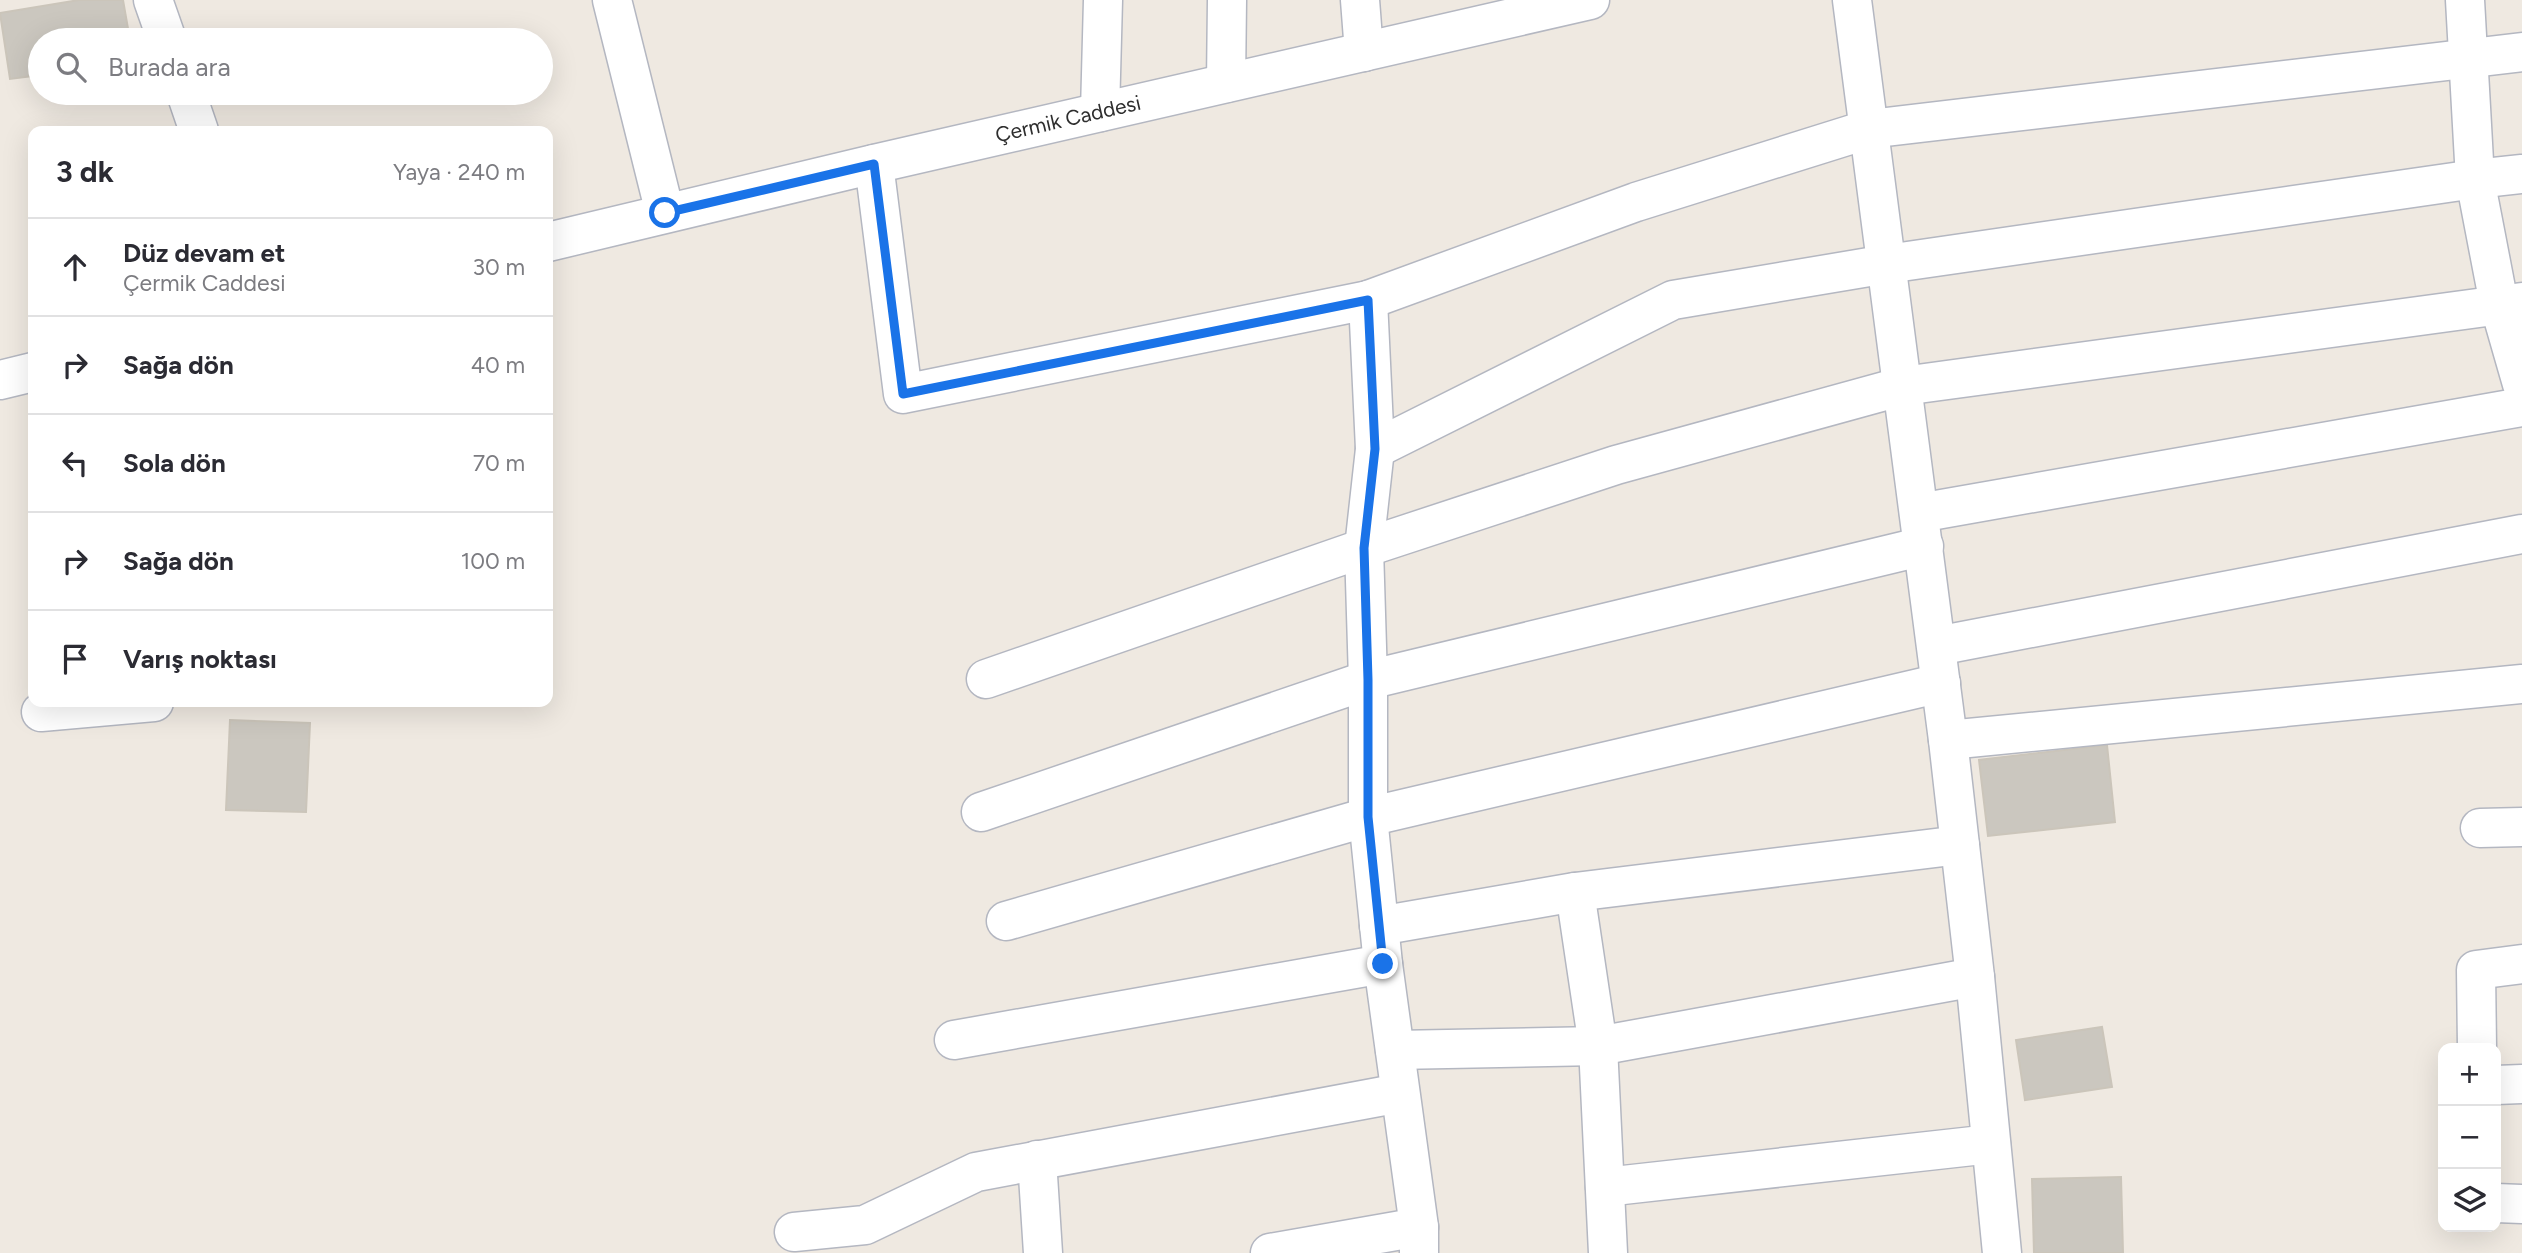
<!DOCTYPE html>
<html lang="tr">
<meta charset="utf-8">
<style>
body{margin:0;font-family:Figtree,sans-serif;background:#f7f7f7;color:#2b2b33}
.controls{position:absolute;right:21px;bottom:21px;display:grid;overflow:hidden;border-radius:14px;box-shadow:0 7px 28px #0002}
.controls button{width:63px;height:63px;display:grid;place-items:center;padding:0;border:0;border-bottom:2px solid #e1e1e2;background:#fff;color:#2b2b33;font:35px sans-serif}
.stop{position:absolute;width:21px;height:21px;margin:-16px;border:5px solid #1a73e8;border-radius:50%;background:#fff}
.stop.end{background:#1a73e8;border-color:#fff;box-shadow:0 2px 7px #0008}
.list{margin:0;padding:0;list-style:none}
h2{display:flex;justify-content:space-between;align-items:center;height:91px;margin:0;padding:0 28px;font-size:30px}
h2 small{font-size:23px;font-weight:400;color:#7c7c81}
.list li{display:grid;grid-template-columns:46px 1fr auto;gap:21px;align-items:center;box-sizing:border-box;height:98px;padding:0 28px;border-top:2px solid #e1e1e2}
.list b{display:block;font-size:26px;white-space:nowrap}
.list p{margin:0;font-size:23px;white-space:nowrap;color:#7c7c81}
.list em{font-size:23px;font-style:normal;color:#7c7c81}
.icon{flex:none;width:38px;height:38px;fill:none;stroke:currentColor;stroke-width:2;stroke-linecap:round;stroke-linejoin:round}
.map{position:relative;flex:none;width:2522px;height:1253px;overflow:hidden}
.search{position:absolute;background:#fff;box-shadow:0 7px 28px #0002;left:28px;top:28px;width:525px;height:77px;display:flex;align-items:center;gap:18px;box-sizing:border-box;padding:0 24px;border-radius:38px;color:#7c7c81;font-size:26px}
.panel{position:absolute;background:#fff;box-shadow:0 7px 28px #0002;left:28px;top:126px;width:525px;height:581px;border-radius:14px}
.map>svg:first-child{display:block}
.building{fill:#cbc7bf;stroke:#cbc5ba;stroke-width:2}
.lines{fill:none;stroke-linecap:round;stroke-linejoin:round}
.minor-casing{stroke:#b4b7c1;stroke-width:41}
.secondary-casing{stroke:#b4b7c1;stroke-width:41}
.minor{stroke:#fff;stroke-width:38}
.secondary{stroke:#fff;stroke-width:38}
.route{stroke:#1a73e8;stroke-width:9}
.labels{text-anchor:middle;stroke-width:5;stroke-linejoin:round;paint-order:stroke}
.street-label{font-size:21px;fill:#2e2e2e;stroke:#fff}
</style>
<div class="map">
<svg width="2522" height="1253" viewBox="0 0 2522 1253">
<rect width="100%" height="100%" fill="#efe9e1"/>
<g class="building">
<path d="M 79,0 L 123,0 L 130,40 L 40,40 L 40,75 L 10,79 L 0,13 Z"/>
<path d="M 230,720 L 310,723 L 306,812 L 226,810 Z"/>
<path d="M 2107,745 L 2115,822 L 1988,836 L 1979,760 Z"/>
<path d="M 2102,1027 L 2112,1087 L 2025,1100 L 2016,1040 Z"/>
<path d="M 2121,1177 L 2123,1253 L 2034,1253 L 2032,1179 Z"/>
</g>
<g class="lines">
<g class="minor-casing">
<g id="minor">
<path d="M 153,0 L 167,40"/>
<path d="M 612,0 L 665,213"/>
<path d="M 1360,0 L 1364,52"/>
<path d="M 1852,0 L 1948,740 L 1975,977 L 2002,1253"/>
<path d="M 2465,0 L 2475,179 L 2499,304 L 2522,384"/>
<path d="M 1226,83 L 1227,0"/>
<path d="M 186,93 L 199,131"/>
<path d="M 1100,112 L 1103,0"/>
<path d="M 874,164 L 903,394 L 1368,300 L 1636,202 L 1869,129 L 2522,52"/>
<path d="M 1368,300 L 1375,449 L 1364,548 L 1368,680 L 1368,817 L 1383,964 L 1419,1227 L 1419,1253"/>
<path d="M 1375,449 L 1673,300 L 1887,264 L 2475,179 L 2522,174"/>
<path d="M 1919,513 L 2522,407"/>
<path d="M 1937,646 L 2522,534"/>
<path d="M 986,679 L 1364,548 L 1616,465 L 1903,386 L 2522,302"/>
<path d="M 41,712 L 154,702"/>
<path d="M 1948,740 L 2522,684"/>
<path d="M 981,812 L 1368,680 L 1924,546"/>
<path d="M 2480,828 L 2522,827"/>
<path d="M 1575,892 L 1598,1046 L 1608,1253"/>
<path d="M 1006,921 L 1368,817 L 1941,683"/>
<path d="M 1379,926 L 1575,892 L 1960,845"/>
<path d="M 954,1040 L 1383,964"/>
<path d="M 2477,1048 L 2476,970 L 2522,964"/>
<path d="M 1395,1050 L 1598,1046 L 1975,977"/>
<path d="M 2496,1085 L 2522,1084"/>
<path d="M 1037,1160 L 1043,1253"/>
<path d="M 1605,1187 L 1991,1144"/>
<path d="M 2496,1203 L 2522,1204"/>
<path d="M 794,1232 L 865,1225 L 976,1172 L 1400,1093"/>
<path d="M 1270,1253 L 1419,1227"/>
</g>
</g>
<g class="secondary-casing">
<g id="secondary">
<path d="M 548,242 L 874,164 L 1590,0"/>
<path d="M 0,380 L 33,372"/>
</g>
</g>
<use href="#minor" class="minor"/>
<use href="#secondary" class="secondary"/>
</g>
<g class="lines">
<path class="route" d="M 665,213 L 874,164 L 903,394 L 1368,300 L 1375,449 L 1364,548 L 1368,680 L 1368,817 L 1383,964"/>
</g>
<g class="labels">
<g class="street-label">
<text transform="translate(1068 119) rotate(-13)" y="7">Çermik Caddesi</text>
</g>
</g>
</svg>
<div class="controls">
<button>+</button>
<button>−</button>
<button><svg class="icon" aria-label="layers" viewBox="0 0 24 24"><path d="M12 4l9 5-9 5-9-5zM3 14l9 5 9-5"/></svg></button>
</div>
<div class="stop" style="left:665px;top:213px"></div>
<div class="stop end" style="left:1383px;top:964px"></div>
<div class="search"><svg class="icon" aria-label="search" viewBox="0 0 24 24"><circle cx="10" cy="10" r="6"/><path d="M15 15l6 6"/></svg>Burada ara</div>
<section class="panel">
<h2>3 dk<small>Yaya · 240 m</small></h2>
<ul class="list">
<li><svg class="icon" aria-label="ahead" viewBox="0 0 24 24"><path d="M12 20V5M6 11l6-6 6 6"/></svg><div><b>Düz devam et</b><p>Çermik Caddesi</p></div><em>30 m</em></li>
<li><svg class="icon" aria-label="right" viewBox="0 0 24 24"><path d="M7 20v-9h11M14 6l5 5-5 5"/></svg><div><b>Sağa dön</b></div><em>40 m</em></li>
<li><svg class="icon" aria-label="left" viewBox="0 0 24 24"><path d="M17 20v-9H6M10 6l-5 5 5 5"/></svg><div><b>Sola dön</b></div><em>70 m</em></li>
<li><svg class="icon" aria-label="right" viewBox="0 0 24 24"><path d="M7 20v-9h11M14 6l5 5-5 5"/></svg><div><b>Sağa dön</b></div><em>100 m</em></li>
<li><svg class="icon" aria-label="arrive" viewBox="0 0 24 24"><path d="M6 21V4h12l-3 4 3 4H6"/></svg><div><b>Varış noktası</b></div></li>
</ul>
</section>
</div>
